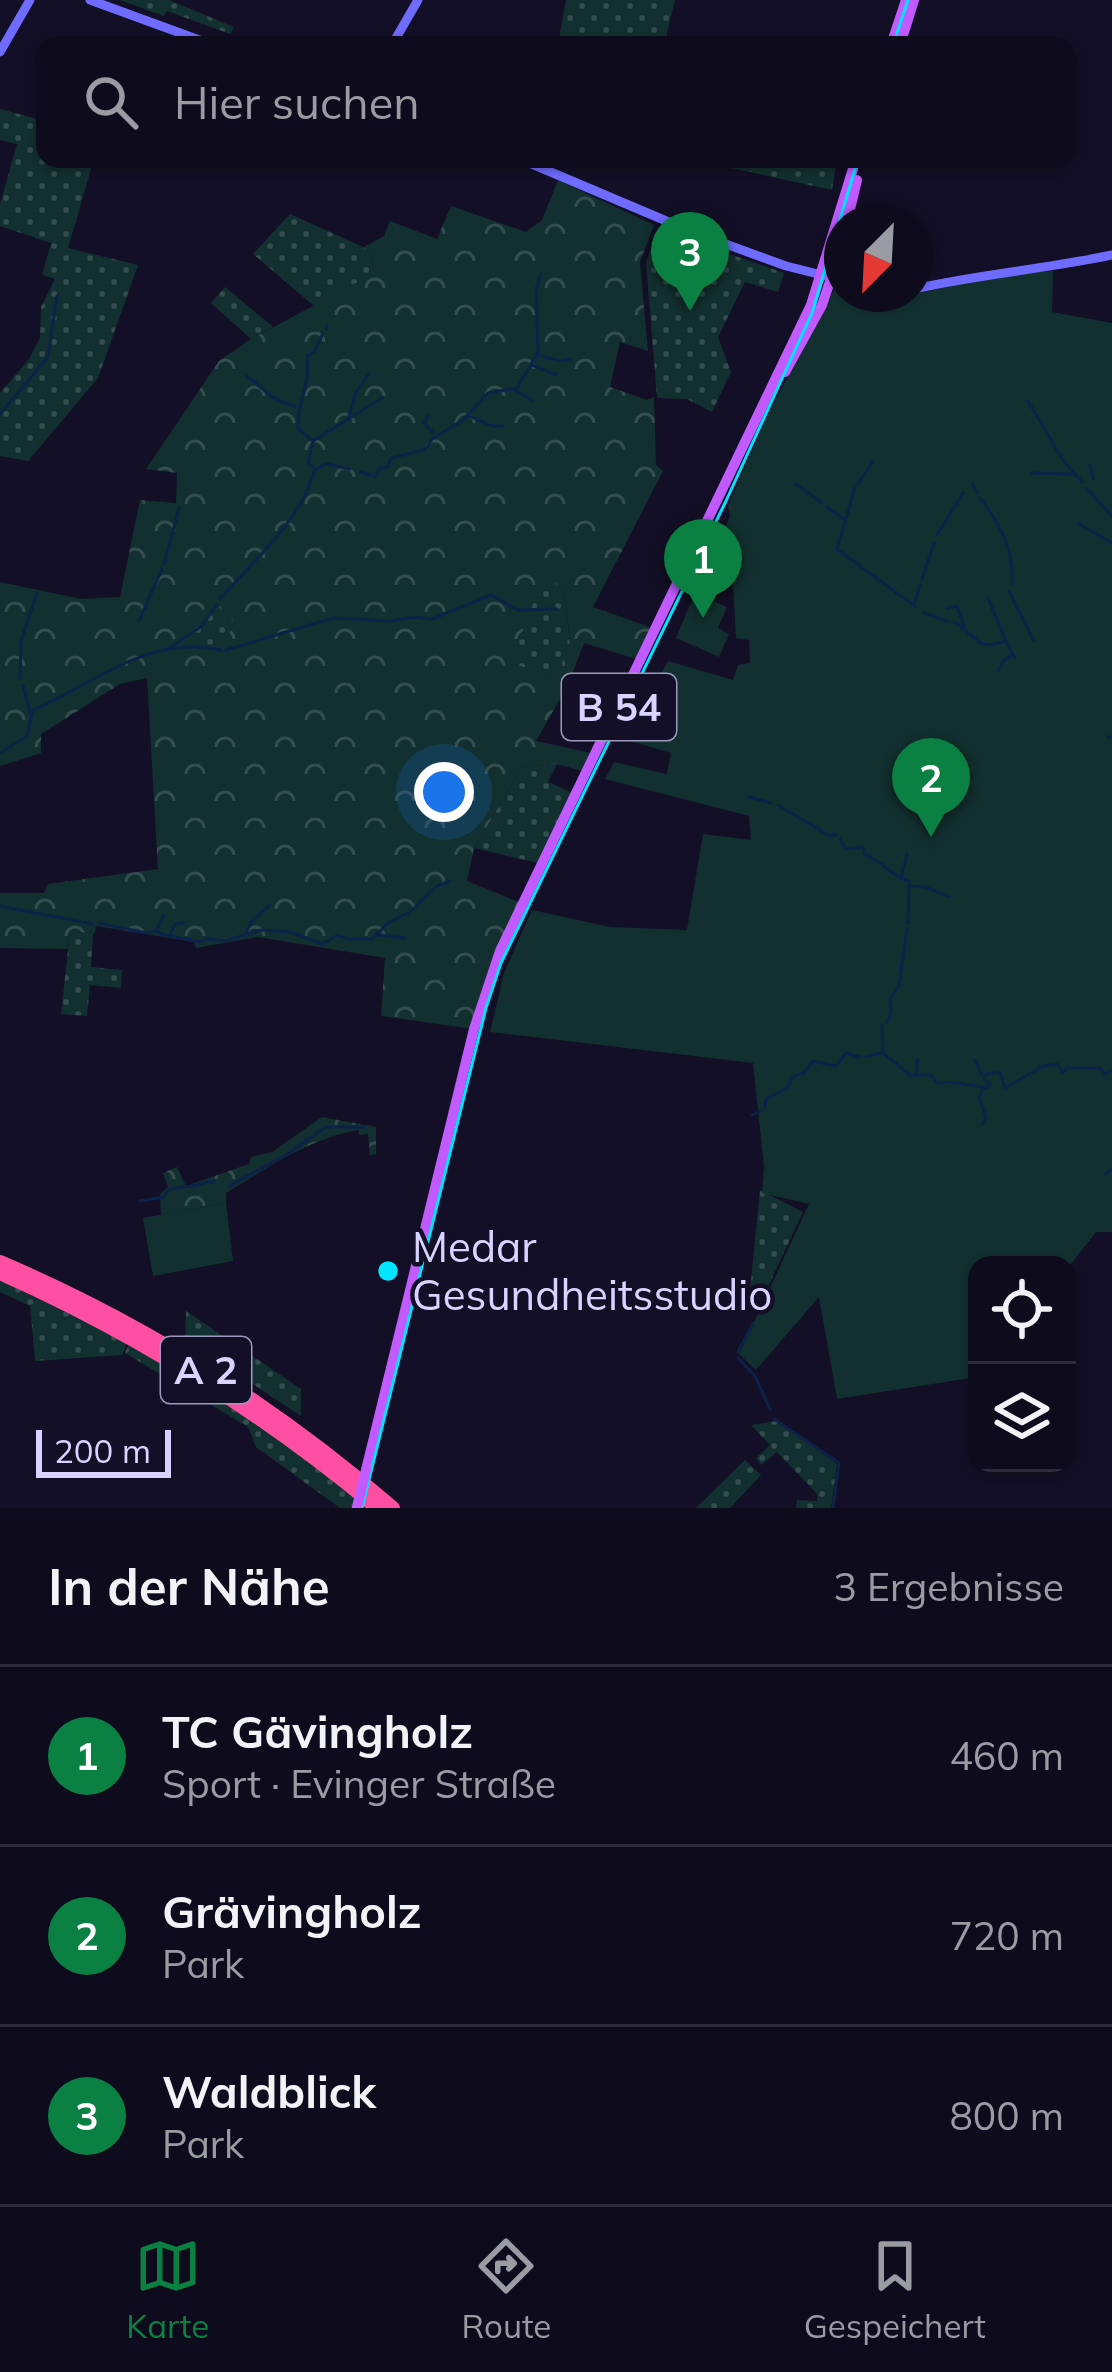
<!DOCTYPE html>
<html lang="de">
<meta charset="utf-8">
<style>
body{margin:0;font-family:Mulish,sans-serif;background:#1c1929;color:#f1f3f6}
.controls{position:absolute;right:36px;bottom:36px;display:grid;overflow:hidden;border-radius:24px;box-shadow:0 3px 9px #0004}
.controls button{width:108px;height:108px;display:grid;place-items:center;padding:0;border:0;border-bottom:3px solid #2e2b3b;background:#0e0b1c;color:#f1f3f6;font:60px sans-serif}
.compass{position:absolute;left:824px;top:204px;width:108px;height:108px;border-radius:50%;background:#0e0b1c;box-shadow:0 3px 9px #0004;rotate:204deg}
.scale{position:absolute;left:36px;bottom:30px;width:135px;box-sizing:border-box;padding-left:12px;border:6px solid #d9d4ff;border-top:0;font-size:33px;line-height:42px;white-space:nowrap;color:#d9d4ff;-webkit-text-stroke:9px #130f26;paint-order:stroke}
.you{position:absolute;left:444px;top:792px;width:42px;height:42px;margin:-30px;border:9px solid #fff;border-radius:50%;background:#1a73e8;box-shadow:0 0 0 18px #1a73e833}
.badge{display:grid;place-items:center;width:78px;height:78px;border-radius:50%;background:#0b8043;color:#fff;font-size:39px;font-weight:700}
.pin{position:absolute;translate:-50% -99px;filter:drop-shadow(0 3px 6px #0008)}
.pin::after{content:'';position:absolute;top:63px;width:42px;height:36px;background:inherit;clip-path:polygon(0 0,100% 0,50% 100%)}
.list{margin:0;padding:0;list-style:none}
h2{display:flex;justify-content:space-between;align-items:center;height:156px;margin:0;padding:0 48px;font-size:51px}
h2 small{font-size:39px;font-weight:400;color:#9b9ba3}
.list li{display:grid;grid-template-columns:78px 1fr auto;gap:36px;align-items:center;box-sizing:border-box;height:180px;padding:0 48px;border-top:3px solid #2e2b3b}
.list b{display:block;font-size:45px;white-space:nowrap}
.list p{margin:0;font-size:39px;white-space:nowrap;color:#9b9ba3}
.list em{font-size:39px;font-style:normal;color:#9b9ba3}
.icon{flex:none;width:66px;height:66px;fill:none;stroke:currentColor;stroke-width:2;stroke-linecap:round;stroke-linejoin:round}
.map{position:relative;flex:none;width:1112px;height:1508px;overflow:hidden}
.search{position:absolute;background:#0e0b1c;box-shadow:0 3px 9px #0004;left:36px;right:36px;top:36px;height:132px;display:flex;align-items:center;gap:30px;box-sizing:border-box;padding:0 42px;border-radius:24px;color:#9b9ba3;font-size:45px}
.sheet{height:696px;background:#0e0b1c}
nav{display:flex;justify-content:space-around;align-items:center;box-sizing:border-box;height:168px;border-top:3px solid #2e2b3b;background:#0e0b1c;font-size:33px;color:#9b9ba3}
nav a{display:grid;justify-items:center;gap:6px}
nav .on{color:#0b8043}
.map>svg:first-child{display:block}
.grass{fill:url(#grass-dots)}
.forest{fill:url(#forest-crowns);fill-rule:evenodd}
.park{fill:#12302f}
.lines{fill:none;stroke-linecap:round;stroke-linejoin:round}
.stream{stroke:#0c2248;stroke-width:3}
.secondary{stroke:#6f6bff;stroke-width:9}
.primary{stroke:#c25bff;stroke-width:10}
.highway{stroke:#ff4fa3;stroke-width:14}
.tram{stroke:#00e5ff;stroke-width:3}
.primary-bridge{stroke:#c25bff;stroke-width:10}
.poi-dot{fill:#00e5ff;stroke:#130f26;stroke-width:4.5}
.labels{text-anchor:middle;stroke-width:9;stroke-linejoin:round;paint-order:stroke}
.shield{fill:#130f26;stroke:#9e99be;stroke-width:3}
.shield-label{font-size:39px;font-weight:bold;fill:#d9d4ff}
.poi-label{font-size:42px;fill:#d9d4ff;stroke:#130f26;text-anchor:start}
</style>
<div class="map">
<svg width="1112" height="1508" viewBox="0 0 1112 1508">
<defs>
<pattern id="grass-dots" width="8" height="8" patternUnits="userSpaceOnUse" patternTransform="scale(3)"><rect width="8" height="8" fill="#12302f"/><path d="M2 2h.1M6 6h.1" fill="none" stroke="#344d4e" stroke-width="1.8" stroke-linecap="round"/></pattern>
<pattern id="forest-crowns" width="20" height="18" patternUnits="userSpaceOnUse" patternTransform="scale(3)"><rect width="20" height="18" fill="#12302f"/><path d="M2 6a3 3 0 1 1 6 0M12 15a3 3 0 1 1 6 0" fill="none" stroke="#344d4e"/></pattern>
</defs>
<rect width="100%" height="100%" fill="#130f26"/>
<g class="grass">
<path d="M 120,0 L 169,0 L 234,27 L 230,34 L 167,11 L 164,16 Z"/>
<path d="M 566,0 L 675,0 L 664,45 L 558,45 Z"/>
<path d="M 0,109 L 45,121 L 45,159 L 94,159 L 68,248 L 138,265 L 98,378 L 28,461 L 0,456 L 0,393 L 29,359 L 40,338 L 41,307 L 55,279 L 42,275 L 51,243 L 0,226 L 0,204 L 17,144 L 0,140 Z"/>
<path d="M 729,159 L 837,159 L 832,190 L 727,167 Z"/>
<path d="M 290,214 L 372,251 L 373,274 L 314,306 L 253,254 Z"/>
<path d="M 658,229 L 784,273 L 778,292 L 745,282 L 718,337 L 731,372 L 712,412 L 687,399 L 657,398 L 646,262 Z"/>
<path d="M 225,287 L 273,327 L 251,339 L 211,303 Z"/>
<path d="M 544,575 L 564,588 L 570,643 L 556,677 L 509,663 Z"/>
<path d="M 214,599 L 236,623 L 220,647 L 205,645 L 189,623 Z"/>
<path d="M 557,764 L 548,782 L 573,793 L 542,864 L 474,848 L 522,767 Z"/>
<path d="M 70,932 L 93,933 L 91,967 L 122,970 L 121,988 L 90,985 L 87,1016 L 61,1014 Z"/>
<path d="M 760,1190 L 803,1212 L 765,1293 L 750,1290 Z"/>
<path d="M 0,1280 L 127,1342 L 122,1355 L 35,1361 L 30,1306 L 0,1292 Z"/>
<path d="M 186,1311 L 301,1389 L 301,1416 L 185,1339 Z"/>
<path d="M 129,1343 L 280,1439 L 369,1508 L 340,1508 L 256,1447 L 248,1427 L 125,1353 Z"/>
<path d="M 777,1421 L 837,1464 L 831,1508 L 796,1508 L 797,1500 L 817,1501 L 817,1494 L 777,1452 L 761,1465 L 756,1458 L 770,1445 L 751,1425 Z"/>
<path d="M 745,1460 L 761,1475 L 730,1508 L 696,1508 Z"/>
</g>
<g class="forest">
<path d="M 558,180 L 654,225 L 640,262 L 648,351 L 620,342 L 610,387 L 647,400 L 654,397 L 656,465 L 663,471 L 593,607 L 652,628 L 636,659 L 584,643 L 568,685 L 536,741 L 591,753 L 582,771 L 557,764 L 522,767 L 474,848 L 467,881 L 521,903 L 474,1029 L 381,1016 L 385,958 L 258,937 L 196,948 L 194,942 L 96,926 L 95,933 L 70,932 L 68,949 L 0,948 L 0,893 L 44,893 L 48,884 L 158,869 L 147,678 L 120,684 L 41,734 L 41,753 L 0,766 L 0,582 L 81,599 L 120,597 L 140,500 L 176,503 L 177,473 L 146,469 L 219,361 L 251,339 L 373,274 L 372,251 L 364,247 L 384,236 L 390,221 L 437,239 L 451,206 L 526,232 L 542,220 ZM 544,576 L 564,588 L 570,642 L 556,677 L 510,663 ZM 214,600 L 236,623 L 219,647 L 205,644 L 189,623 Z"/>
<path d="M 322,1117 L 376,1127 L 376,1154 L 370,1155 L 368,1134 L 359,1135 L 358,1130 C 308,1139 269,1167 226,1193 L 226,1203 L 161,1215 L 160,1194 L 168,1187 L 163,1173 L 177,1167 L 186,1186 L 249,1164 L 251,1157 L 272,1152 Z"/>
</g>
<g class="park">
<path d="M 1053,271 L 1052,312 L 1112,323 L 1112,1232 L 1096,1232 L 1067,1269 L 1067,1265 L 977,1265 L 977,1377 L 837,1399 L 819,1297 L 756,1370 L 739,1354 L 809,1204 L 762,1193 L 764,1167 L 753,1063 L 490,1032 L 504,973 L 532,910 L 610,927 L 687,930 L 703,834 L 751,840 L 749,816 L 605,779 L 614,762 L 667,774 L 671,753 L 623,739 L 668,661 L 733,680 L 738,665 L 750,663 L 749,640 L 736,638 L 732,567 L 723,534 L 730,516 L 728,506 L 767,416 L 834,290 L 842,286 L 842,294 L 914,294 L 1008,274 Z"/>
<path d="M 695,593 L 727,607 L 718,628 L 729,634 L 719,657 L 676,638 Z"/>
<path d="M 226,1203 L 233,1261 L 153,1276 L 143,1218 Z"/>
</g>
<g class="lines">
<g class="stream">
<path d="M 326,329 L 327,325"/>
<path d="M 537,355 L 560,361 L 570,359"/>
<path d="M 532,365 L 556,375"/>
<path d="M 247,376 L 272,397 L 295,407"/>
<path d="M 513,389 L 532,400"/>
<path d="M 1028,401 L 1062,459 L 1082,482"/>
<path d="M 0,414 L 48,357 L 57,296"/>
<path d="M 467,415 L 492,426 L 503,426"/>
<path d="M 349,416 L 356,392 L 368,375"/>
<path d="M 428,416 L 424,423 L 433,433"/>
<path d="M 313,441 L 382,398"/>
<path d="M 1090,465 L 1093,479"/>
<path d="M 316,469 L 327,464 L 350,469"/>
<path d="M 361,472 L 375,477 L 380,468 L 388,467 L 391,458 L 426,449 L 432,439 L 463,420 L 488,393 L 517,388 L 538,352 L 536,290 L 541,274"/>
<path d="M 1031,473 L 1072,474"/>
<path d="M 796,484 L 822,503"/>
<path d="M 858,484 L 873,461"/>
<path d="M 973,484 L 977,493"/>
<path d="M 855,488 L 837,549 L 916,607"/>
<path d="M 1086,488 L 1112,516"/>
<path d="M 980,498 C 999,522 1015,553 1012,584"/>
<path d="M 827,507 L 845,520"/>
<path d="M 1078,523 L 1112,543"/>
<path d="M 937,535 L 963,493"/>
<path d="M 164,564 L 179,508"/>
<path d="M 922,579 L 934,543"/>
<path d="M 1009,591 L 1034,641"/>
<path d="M 988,598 L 1005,639"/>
<path d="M 220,599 C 253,561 302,520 315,469 L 308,463 L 313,441 L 298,428 C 297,402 311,384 307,356 L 315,351 L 323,333"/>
<path d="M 914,605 L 920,585"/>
<path d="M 947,608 L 957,606 L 964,626"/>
<path d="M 924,613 L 947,621"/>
<path d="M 139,621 L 162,569"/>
<path d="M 954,622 C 978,635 974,652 1006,641 L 1015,658"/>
<path d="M 171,647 L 202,626 L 217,604"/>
<path d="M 226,650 L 333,618 L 390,621 L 414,617 L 432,619 L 491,595 L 518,610 L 557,609"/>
<path d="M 999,670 L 1003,661 L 1012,655"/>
<path d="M 20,679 L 21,641 L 37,593"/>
<path d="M 23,686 L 30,713"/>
<path d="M 1107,737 L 1112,737"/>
<path d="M 0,753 L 27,736 L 33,710 C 95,684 147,634 221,650"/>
<path d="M 749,797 L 771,803"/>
<path d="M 778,805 L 828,835 L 836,835"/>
<path d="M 840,839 L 846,849 L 863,847 L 865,855 C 883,861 892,877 909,881 L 908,923"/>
<path d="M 901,877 L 907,855"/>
<path d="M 912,886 L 925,887 L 950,897"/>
<path d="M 0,906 L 92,924"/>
<path d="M 411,911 L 437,886 L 450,881"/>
<path d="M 99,923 L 146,933 L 156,931 C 168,939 185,937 199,942 L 207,939 L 225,941 L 261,930 L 290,932 L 322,944 L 338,935 L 347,939 L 372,939 L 388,923 L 408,913"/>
<path d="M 157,929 L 164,915"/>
<path d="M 170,935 L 175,924 L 184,923"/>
<path d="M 245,935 L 252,921 L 270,905"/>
<path d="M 378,935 L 405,938"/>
<path d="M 887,1022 L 891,1013 L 890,999 L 899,986 L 907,928"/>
<path d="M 882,1026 L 883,1051"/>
<path d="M 883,1053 L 911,1076 L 930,1074 L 937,1083 C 953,1081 970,1085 987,1088 L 990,1084 L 984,1079 L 986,1074 L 1000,1072 L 1005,1088 L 1043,1066 L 1057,1064 L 1062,1072 L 1067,1068 L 1100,1068 L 1105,1074 L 1112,1070"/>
<path d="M 865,1057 L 881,1053"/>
<path d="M 975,1060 L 982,1074"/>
<path d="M 916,1075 L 918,1059"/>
<path d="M 765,1107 L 766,1099 L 787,1088 L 794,1076 L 804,1073 L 813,1061 L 836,1066 L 846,1053 L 860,1057"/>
<path d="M 752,1115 L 762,1110"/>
<path d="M 982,1125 L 986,1118 L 979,1098 L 983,1089"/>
<path d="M 1105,1175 L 1112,1169"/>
<path d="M 200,1184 L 214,1181"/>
<path d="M 229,1186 L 286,1155 L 326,1127 L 364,1127"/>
<path d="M 140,1201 L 163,1197 L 170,1189 L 198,1185"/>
<path d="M 738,1352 L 753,1323"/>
<path d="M 738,1358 L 755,1376 L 770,1409"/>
<path d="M 774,1419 L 839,1463 L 833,1508"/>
</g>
<g class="secondary">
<path d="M 90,0 L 213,45"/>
<path d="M 392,45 L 418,0"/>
<path d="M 0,52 L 30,0"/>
<path d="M 520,159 L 690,231 L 786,266 L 842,280"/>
<path d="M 914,289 C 980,274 1046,269 1112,255"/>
</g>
<g class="primary">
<path d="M 891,45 L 906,0"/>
<path d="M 900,45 L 914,0"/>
<path d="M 847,222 L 857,180"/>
<path d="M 785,372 L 822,305 L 842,246"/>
<path d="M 366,1470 L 474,1029 L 500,951 L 811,305 L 856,159"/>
</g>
<g class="highway">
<path d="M 0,1262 C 143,1323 275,1406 393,1508"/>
<path d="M 0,1273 C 137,1334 262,1412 377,1508"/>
</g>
<g class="tram">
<path d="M 893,45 L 908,0"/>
<path d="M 362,1508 L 486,1008 L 501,963 L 726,501 L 812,313 L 858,159"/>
</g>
<path class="primary-bridge" d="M 357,1507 L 366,1470"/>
</g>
<circle class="poi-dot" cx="388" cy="1271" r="12"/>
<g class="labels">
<g class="shield">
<rect x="562" y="674" width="114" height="66" rx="9"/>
<rect x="161" y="1337" width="90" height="66" rx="9"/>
</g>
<g class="shield-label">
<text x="619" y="721">B 54</text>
<text x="206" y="1384">A 2</text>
</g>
<g class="poi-label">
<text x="412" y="1262">Medar<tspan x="412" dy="48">Gesundheitsstudio</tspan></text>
</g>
</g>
</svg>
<div class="controls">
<button><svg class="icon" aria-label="locate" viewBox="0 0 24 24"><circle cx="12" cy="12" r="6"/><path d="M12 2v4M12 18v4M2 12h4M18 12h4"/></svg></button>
<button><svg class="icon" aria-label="layers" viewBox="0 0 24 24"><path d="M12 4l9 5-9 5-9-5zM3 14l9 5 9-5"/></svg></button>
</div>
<svg class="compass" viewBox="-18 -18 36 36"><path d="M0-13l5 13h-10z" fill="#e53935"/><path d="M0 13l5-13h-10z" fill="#9b9ba3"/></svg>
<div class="scale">200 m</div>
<div class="you"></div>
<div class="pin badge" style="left:703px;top:618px">1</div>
<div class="pin badge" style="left:931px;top:837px">2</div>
<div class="pin badge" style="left:690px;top:311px">3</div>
<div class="search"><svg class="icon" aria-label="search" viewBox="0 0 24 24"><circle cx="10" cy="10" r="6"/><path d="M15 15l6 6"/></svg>Hier suchen</div>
</div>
<section class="sheet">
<h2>In der Nähe<small>3 Ergebnisse</small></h2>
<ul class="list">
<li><span class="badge">1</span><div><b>TC Gävingholz</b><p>Sport · Evinger Straße</p></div><em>460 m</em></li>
<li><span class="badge">2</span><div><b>Grävingholz</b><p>Park</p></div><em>720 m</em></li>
<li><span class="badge">3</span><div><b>Waldblick</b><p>Park</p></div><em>800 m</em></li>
</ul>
</section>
<nav>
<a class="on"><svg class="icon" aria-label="map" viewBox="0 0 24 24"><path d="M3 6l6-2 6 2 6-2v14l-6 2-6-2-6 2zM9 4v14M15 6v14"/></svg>Karte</a>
<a><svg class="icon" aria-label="directions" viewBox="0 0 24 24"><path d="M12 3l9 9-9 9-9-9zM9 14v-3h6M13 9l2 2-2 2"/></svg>Route</a>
<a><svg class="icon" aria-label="saved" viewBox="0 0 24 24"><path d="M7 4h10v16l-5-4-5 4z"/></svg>Gespeichert</a>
</nav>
